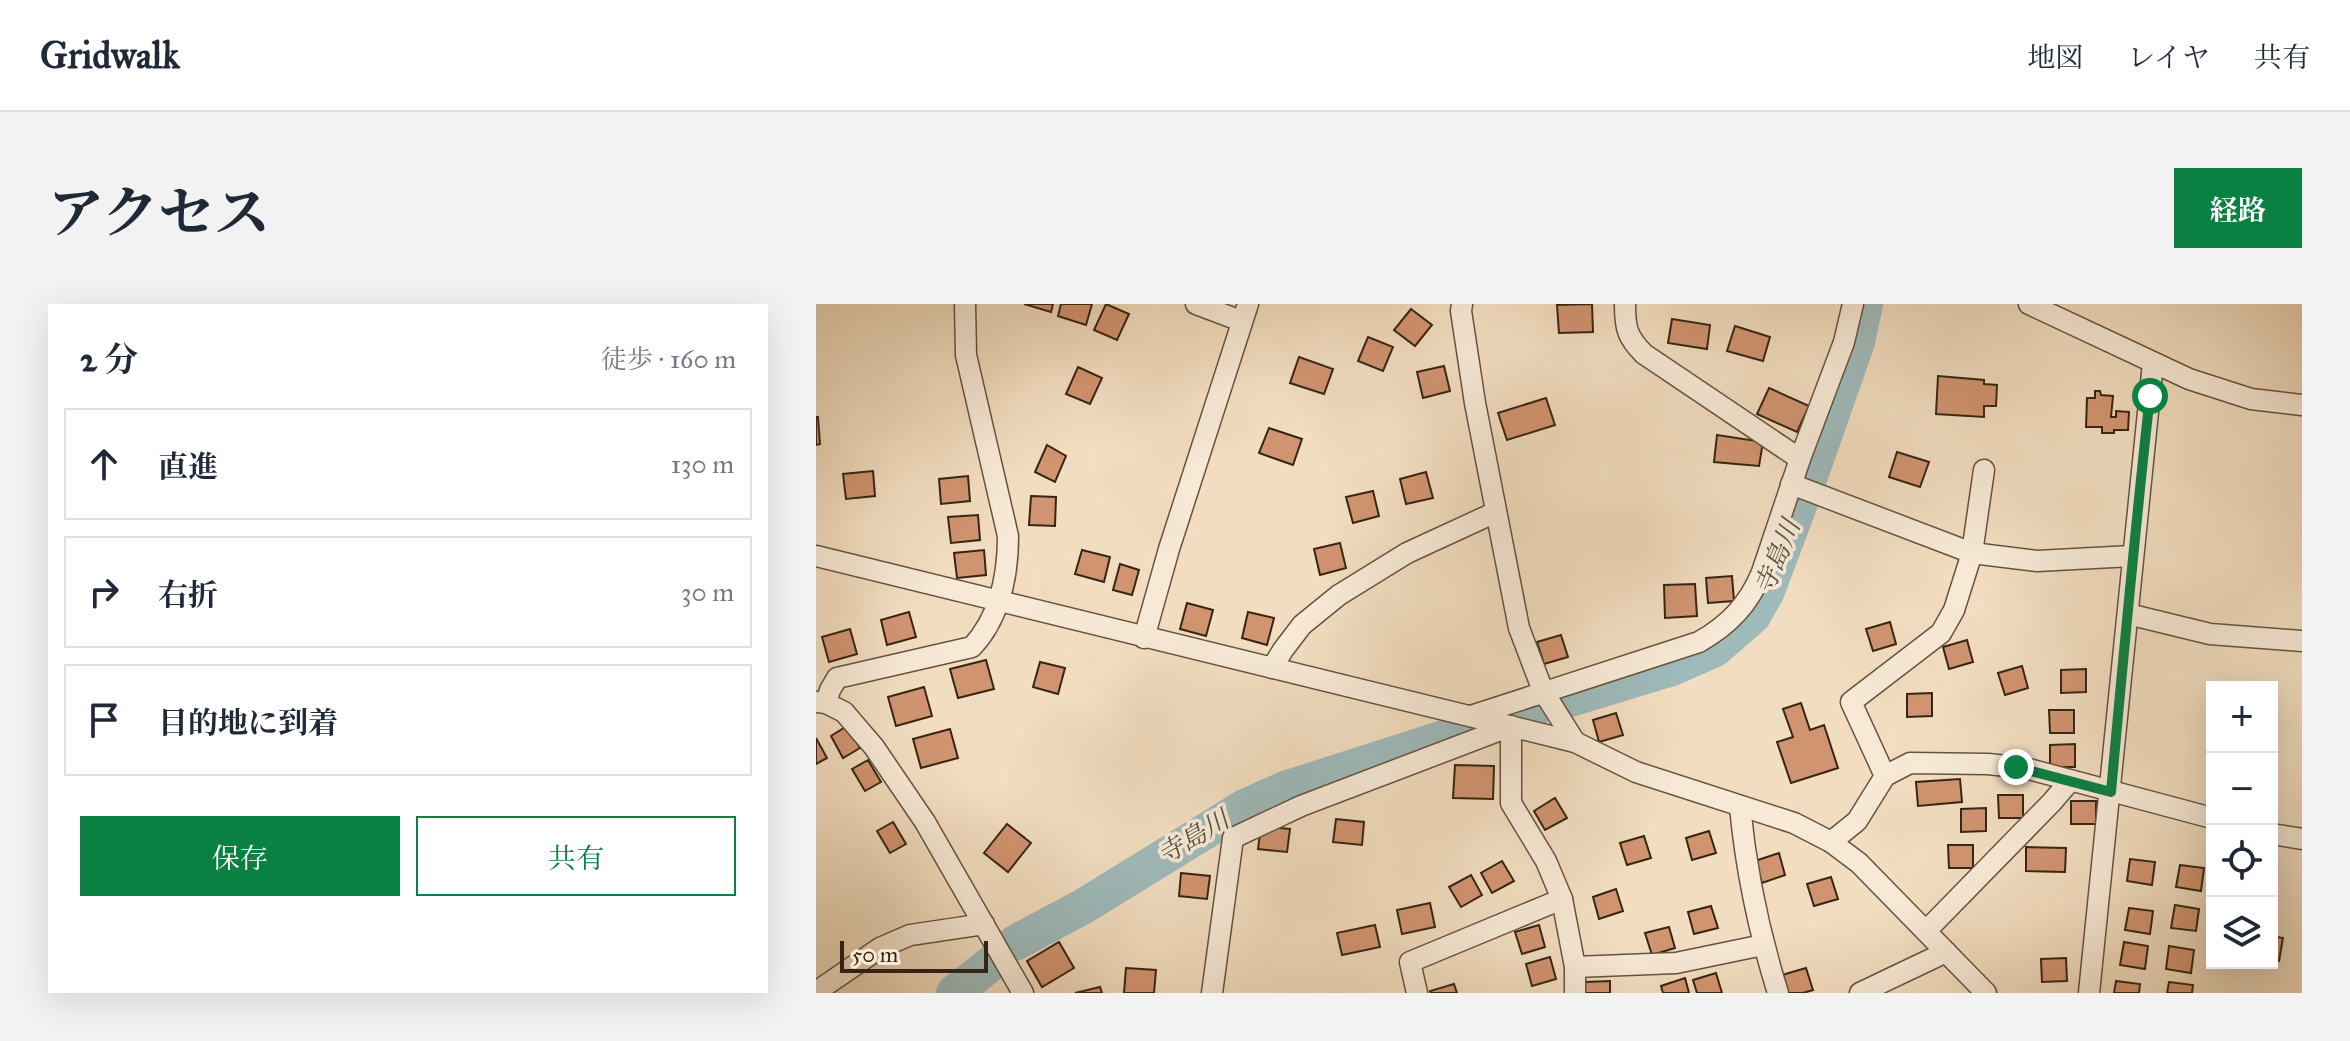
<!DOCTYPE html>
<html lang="ja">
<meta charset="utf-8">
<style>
body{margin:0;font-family:"IM FELL Great Primer","Noto Serif JP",serif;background:#f2f2f3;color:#1f2937}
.controls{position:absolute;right:24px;bottom:24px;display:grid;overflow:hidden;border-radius:0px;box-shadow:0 8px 32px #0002}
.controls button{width:72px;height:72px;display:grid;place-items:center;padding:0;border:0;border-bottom:2px solid #e0e1e3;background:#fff;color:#1f2937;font:40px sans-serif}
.scale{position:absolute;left:24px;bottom:20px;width:148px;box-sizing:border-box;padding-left:8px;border:4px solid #362513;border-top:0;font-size:22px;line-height:28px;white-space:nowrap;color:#362513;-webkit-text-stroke:6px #f7e9d6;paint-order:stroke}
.stop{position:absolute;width:24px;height:24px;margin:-18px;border:6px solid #0b8043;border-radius:50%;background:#fff}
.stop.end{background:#0b8043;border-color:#fff;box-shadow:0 2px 8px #0008}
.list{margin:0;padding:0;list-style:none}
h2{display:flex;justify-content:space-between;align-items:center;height:104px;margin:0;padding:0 32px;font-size:34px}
h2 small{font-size:26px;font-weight:400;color:#747a83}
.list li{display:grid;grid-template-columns:52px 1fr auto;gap:24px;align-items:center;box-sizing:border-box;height:112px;margin:0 16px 16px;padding:0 16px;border:2px solid #e0e1e3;border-radius:0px}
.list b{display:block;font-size:30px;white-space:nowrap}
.list em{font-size:26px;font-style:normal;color:#747a83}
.actions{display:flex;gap:16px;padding:24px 32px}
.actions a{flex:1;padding:18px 0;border:2px solid #0b8043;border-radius:0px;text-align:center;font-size:28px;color:#0b8043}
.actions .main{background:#0b8043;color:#fff}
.icon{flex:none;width:44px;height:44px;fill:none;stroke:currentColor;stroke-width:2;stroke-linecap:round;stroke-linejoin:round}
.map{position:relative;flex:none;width:1486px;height:689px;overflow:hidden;border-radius:0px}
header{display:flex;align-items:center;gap:48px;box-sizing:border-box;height:112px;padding:0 40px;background:#fff;border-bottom:2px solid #e0e1e3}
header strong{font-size:38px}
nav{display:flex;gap:44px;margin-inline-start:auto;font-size:28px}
.intro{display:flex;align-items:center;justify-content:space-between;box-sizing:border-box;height:192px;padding:0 48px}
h1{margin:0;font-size:56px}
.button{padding:20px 36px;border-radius:0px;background:#0b8043;color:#fff;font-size:28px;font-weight:700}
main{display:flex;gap:48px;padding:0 48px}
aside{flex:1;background:#fff;border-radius:0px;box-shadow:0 8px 32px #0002}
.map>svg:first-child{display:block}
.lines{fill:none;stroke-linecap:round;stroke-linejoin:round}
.river{stroke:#9ebabb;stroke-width:36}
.building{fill:#d19470;stroke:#362513;stroke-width:2}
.minor-casing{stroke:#65533e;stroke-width:23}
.minor{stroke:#f7e9d6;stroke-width:20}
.route{stroke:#0b8043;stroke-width:10}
.labels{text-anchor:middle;stroke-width:7;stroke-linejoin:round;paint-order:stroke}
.water-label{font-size:26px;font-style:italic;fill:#555245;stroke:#f7e9d6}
</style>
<header>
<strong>Gridwalk</strong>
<nav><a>地図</a><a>レイヤ</a><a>共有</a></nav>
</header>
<div class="intro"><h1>アクセス</h1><a class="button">経路</a></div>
<main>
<aside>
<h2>2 分<small>徒歩 · 160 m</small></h2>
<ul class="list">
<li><svg class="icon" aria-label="ahead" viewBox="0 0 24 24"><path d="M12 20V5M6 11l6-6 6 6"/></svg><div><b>直進</b></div><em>130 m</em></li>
<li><svg class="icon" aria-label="right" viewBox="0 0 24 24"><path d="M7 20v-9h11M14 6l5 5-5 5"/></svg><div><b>右折</b></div><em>30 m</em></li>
<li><svg class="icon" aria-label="arrive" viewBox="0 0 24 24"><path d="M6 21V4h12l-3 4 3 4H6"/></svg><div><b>目的地に到着</b></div></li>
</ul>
<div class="actions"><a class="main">保存</a><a>共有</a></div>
</aside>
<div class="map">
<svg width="1486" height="689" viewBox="0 0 1486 689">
<rect width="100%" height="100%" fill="#f2ddc0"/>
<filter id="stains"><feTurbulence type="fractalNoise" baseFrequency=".0025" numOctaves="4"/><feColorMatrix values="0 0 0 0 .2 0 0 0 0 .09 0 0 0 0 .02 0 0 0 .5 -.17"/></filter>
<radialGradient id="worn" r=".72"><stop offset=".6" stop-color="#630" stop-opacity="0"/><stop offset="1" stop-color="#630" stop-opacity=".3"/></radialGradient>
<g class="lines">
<g class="river">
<path d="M 754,395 L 856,364 L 899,345 L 937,312 L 951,287 L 993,175 L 1041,38 L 1049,0"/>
<path d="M 694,413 L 719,405"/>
<path d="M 199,639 L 268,602 L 427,504 L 469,485 L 659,424"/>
<path d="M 138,689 L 177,658"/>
</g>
</g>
<g class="building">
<path d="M 208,0 L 237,0 L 235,8 Z"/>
<path d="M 245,0 L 276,0 L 270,21 L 242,12 Z"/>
<path d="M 290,0 L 313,10 L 301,36 L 278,26 Z"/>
<path d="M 776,0 L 777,28 L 743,29 L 741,1 Z"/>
<path d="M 595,5 L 616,21 L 599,42 L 578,26 Z"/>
<path d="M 856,15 L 894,21 L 891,45 L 852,39 Z"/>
<path d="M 919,22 L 954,33 L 947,57 L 911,47 Z"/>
<path d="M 552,33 L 577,43 L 567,67 L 542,57 Z"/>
<path d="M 483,53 L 517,65 L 508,90 L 474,79 Z"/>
<path d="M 628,62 L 634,87 L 607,94 L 601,68 Z"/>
<path d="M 262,63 L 286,74 L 274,100 L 250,90 Z"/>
<path d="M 1122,72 L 1168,76 L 1168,80 L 1181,81 L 1180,102 L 1168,102 L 1168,113 L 1120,110 Z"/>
<path d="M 953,84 L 993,102 L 981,128 L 941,110 Z"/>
<path d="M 1279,87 L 1284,87 L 1285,91 L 1297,92 L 1295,113 L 1300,113 L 1300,107 L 1313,108 L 1312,126 L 1298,126 L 1298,129 L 1286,129 L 1286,123 L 1270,123 L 1271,94 L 1279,94 Z"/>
<path d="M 730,94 L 739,121 L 691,136 L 682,109 Z"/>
<path d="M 0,113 L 2,113 L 4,140 L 0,141 Z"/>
<path d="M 453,124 L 486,135 L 477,161 L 443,149 Z"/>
<path d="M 901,131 L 947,138 L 943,162 L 898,158 Z"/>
<path d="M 231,141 L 250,152 L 239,178 L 219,168 Z"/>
<path d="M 1081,148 L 1113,158 L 1104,183 L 1073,173 Z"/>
<path d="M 57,167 L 59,192 L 30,195 L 27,170 Z"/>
<path d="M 610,168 L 617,194 L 590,200 L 584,175 Z"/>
<path d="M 152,172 L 154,197 L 125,200 L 123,175 Z"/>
<path d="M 557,187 L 563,212 L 537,219 L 530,193 Z"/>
<path d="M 215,192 L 240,193 L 239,222 L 213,221 Z"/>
<path d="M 162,211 L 164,236 L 135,239 L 132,213 Z"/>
<path d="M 524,239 L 530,264 L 504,271 L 498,245 Z"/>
<path d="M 168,246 L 170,271 L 141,274 L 138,249 Z"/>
<path d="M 266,246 L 294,253 L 288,278 L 259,270 Z"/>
<path d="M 304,260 L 323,266 L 316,291 L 297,286 Z"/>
<path d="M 916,272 L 918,297 L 892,299 L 890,274 Z"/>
<path d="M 879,280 L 881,312 L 849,314 L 848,281 Z"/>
<path d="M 371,299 L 397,306 L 390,332 L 364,325 Z"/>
<path d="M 93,308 L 100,333 L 71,341 L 65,316 Z"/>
<path d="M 432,308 L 458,314 L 451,341 L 426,334 Z"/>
<path d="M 1074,318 L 1080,340 L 1057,347 L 1050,325 Z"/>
<path d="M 34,325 L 41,350 L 13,358 L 6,333 Z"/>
<path d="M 745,331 L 752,353 L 728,360 L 721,338 Z"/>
<path d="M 1151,336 L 1157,358 L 1133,365 L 1127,343 Z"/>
<path d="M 170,356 L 178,385 L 142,394 L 134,365 Z"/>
<path d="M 224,358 L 249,364 L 242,390 L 217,383 Z"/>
<path d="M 1206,362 L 1212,384 L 1189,391 L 1182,369 Z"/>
<path d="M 1270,365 L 1270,388 L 1245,389 L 1245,366 Z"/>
<path d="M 108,383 L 116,412 L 80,422 L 72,393 Z"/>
<path d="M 1116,389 L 1116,412 L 1091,413 L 1091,390 Z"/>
<path d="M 985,399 L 994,426 L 1008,421 L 1022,464 L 975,479 L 961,438 L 977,433 L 967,405 Z"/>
<path d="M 1233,406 L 1258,406 L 1258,429 L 1234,429 Z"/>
<path d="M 800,409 L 807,431 L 783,438 L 777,416 Z"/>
<path d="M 31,422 L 44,444 L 27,454 L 15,432 Z"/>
<path d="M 134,425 L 142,454 L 105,464 L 97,435 Z"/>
<path d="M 0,434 L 11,454 L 0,460 Z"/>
<path d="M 1259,440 L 1259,463 L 1234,463 L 1234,441 Z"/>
<path d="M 52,456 L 65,478 L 49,487 L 36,465 Z"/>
<path d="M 639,461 L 678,462 L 677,495 L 637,494 Z"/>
<path d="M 1144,475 L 1146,498 L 1102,502 L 1100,478 Z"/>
<path d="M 1182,491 L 1207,491 L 1207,514 L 1183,514 Z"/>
<path d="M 739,494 L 751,514 L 729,526 L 718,507 Z"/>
<rect x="1255" y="497" width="25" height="23"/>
<path d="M 1170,504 L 1170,527 L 1145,528 L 1145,505 Z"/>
<path d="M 520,515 L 548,518 L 546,541 L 517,538 Z"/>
<path d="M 77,518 L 90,540 L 74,549 L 61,527 Z"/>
<path d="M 191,520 L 215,539 L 192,568 L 168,549 Z"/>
<path d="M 445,522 L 474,525 L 471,548 L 442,545 Z"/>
<path d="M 893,527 L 900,549 L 876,556 L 870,534 Z"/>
<path d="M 828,532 L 835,554 L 811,561 L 804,539 Z"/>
<path d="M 1132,541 L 1157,541 L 1157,564 L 1133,564 Z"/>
<path d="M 1210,543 L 1250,544 L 1249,568 L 1210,567 Z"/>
<path d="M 963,549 L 969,571 L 946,579 L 939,557 Z"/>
<path d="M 1314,555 L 1339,558 L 1336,581 L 1311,577 Z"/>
<path d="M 686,557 L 698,577 L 676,589 L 665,569 Z"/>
<path d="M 1364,561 L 1388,564 L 1385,587 L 1360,583 Z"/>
<path d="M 365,569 L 394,572 L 391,595 L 363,592 Z"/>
<path d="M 655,571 L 666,591 L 645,603 L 633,583 Z"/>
<path d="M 1015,573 L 1022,595 L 998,602 L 991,580 Z"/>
<path d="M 800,585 L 807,607 L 783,615 L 777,593 Z"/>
<path d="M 614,599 L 619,623 L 586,630 L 581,606 Z"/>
<path d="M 1359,601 L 1383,605 L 1380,627 L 1355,624 Z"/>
<path d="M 895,602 L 902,624 L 878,630 L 872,608 Z"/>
<path d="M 1313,604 L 1337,607 L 1334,630 L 1309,626 Z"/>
<path d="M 559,621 L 564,643 L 526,651 L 521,629 Z"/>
<path d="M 723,621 L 729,643 L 706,650 L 699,628 Z"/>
<path d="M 853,623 L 859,644 L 836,651 L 829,629 Z"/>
<path d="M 1456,632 L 1467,634 L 1463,657 L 1456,656 Z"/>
<path d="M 243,638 L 258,664 L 226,683 L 211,657 Z"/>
<path d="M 1308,638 L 1332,642 L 1329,665 L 1304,661 Z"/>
<path d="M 1353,642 L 1378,646 L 1375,669 L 1350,665 Z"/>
<path d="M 734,653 L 740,675 L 716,682 L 710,660 Z"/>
<path d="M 1250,654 L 1251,677 L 1226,678 L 1225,655 Z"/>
<path d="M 310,664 L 340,666 L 338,689 L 308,689 Z"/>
<path d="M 990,664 L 997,686 L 987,689 L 971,689 L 966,671 Z"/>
<path d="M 900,669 L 906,689 L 881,689 L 877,676 Z"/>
<path d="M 869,674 L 873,689 L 847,689 L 845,682 Z"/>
<path d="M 794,677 L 794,689 L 769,689 L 769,678 Z"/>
<path d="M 1300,677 L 1324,680 L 1323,689 L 1298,689 Z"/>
<path d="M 1353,678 L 1377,681 L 1376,689 L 1351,689 Z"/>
<path d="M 638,680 L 641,689 L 615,689 L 614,687 Z"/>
<path d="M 284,683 L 286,689 L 259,689 Z"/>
</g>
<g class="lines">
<g class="minor-casing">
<g id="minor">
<path d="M 380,0 L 425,17"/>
<path d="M 646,0 L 645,7 L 659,99 L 703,324 L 727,387 L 759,438"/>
<path d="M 809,0 C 809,24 811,33 828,50 L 984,155"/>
<path d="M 1213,0 L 1373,75 L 1435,95 L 1486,101"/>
<path d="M 975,180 L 1156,249 L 1221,257 L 1316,252"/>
<path d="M 0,252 L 759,438 L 820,468 L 978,519 L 1015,538 L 1043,559 L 1170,689"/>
<path d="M 1312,310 L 1394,330 L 1486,337"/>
<path d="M 328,334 L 353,245 L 432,0"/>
<path d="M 456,364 L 467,346 L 486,321 L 523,291 L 591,249 L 680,208"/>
<path d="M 0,398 L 10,399 L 28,408 L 58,443 L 109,518 L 207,689"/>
<path d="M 10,399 L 14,386 L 21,374 L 156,343 C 184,313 192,272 192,232 L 150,51 L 149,0"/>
<path d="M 655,412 L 883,338 C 913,321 933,300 946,268 L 984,155 L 1028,38 L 1037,0"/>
<path d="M 1069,472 L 1035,398 L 1125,329 L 1138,306 L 1156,249 L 1168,166"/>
<path d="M 924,503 C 930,566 943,628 962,689"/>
<path d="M 1456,530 L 1486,535"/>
<path d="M 1015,538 L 1041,517 L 1069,472 L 1094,459 L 1172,460 L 1209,464 L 1396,514"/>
<path d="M 1110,627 L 1236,498 L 1254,477"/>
<path d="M 759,663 L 860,659 L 947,641"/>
<path d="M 0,688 L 64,644 L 94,631 L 168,620"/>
<path d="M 396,689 L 417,534 L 485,502 L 695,422 L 695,499 L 730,557 L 746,595 L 759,663 L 759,689"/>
<path d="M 601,689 L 594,658 L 746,595"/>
<path d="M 1044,689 L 1130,648"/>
<path d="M 1273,689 L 1337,59"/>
</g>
</g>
<use href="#minor" class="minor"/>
</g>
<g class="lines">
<path class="route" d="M 1200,463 L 1295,488 C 1307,356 1319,224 1334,92"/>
</g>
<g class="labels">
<g class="water-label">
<text transform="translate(961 253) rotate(-68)" y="9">寺島川</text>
<text transform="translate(377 533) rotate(-31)" y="9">寺島川</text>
</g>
</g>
<rect width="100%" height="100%" filter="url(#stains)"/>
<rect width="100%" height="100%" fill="url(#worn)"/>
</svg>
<div class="controls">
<button>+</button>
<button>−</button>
<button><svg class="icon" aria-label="locate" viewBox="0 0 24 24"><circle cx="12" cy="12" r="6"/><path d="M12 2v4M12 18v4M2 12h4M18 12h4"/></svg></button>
<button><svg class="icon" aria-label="layers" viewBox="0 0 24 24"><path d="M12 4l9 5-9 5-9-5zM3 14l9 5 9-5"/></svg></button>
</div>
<div class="scale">50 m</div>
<div class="stop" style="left:1334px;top:92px"></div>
<div class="stop end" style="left:1200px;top:463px"></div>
</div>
</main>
